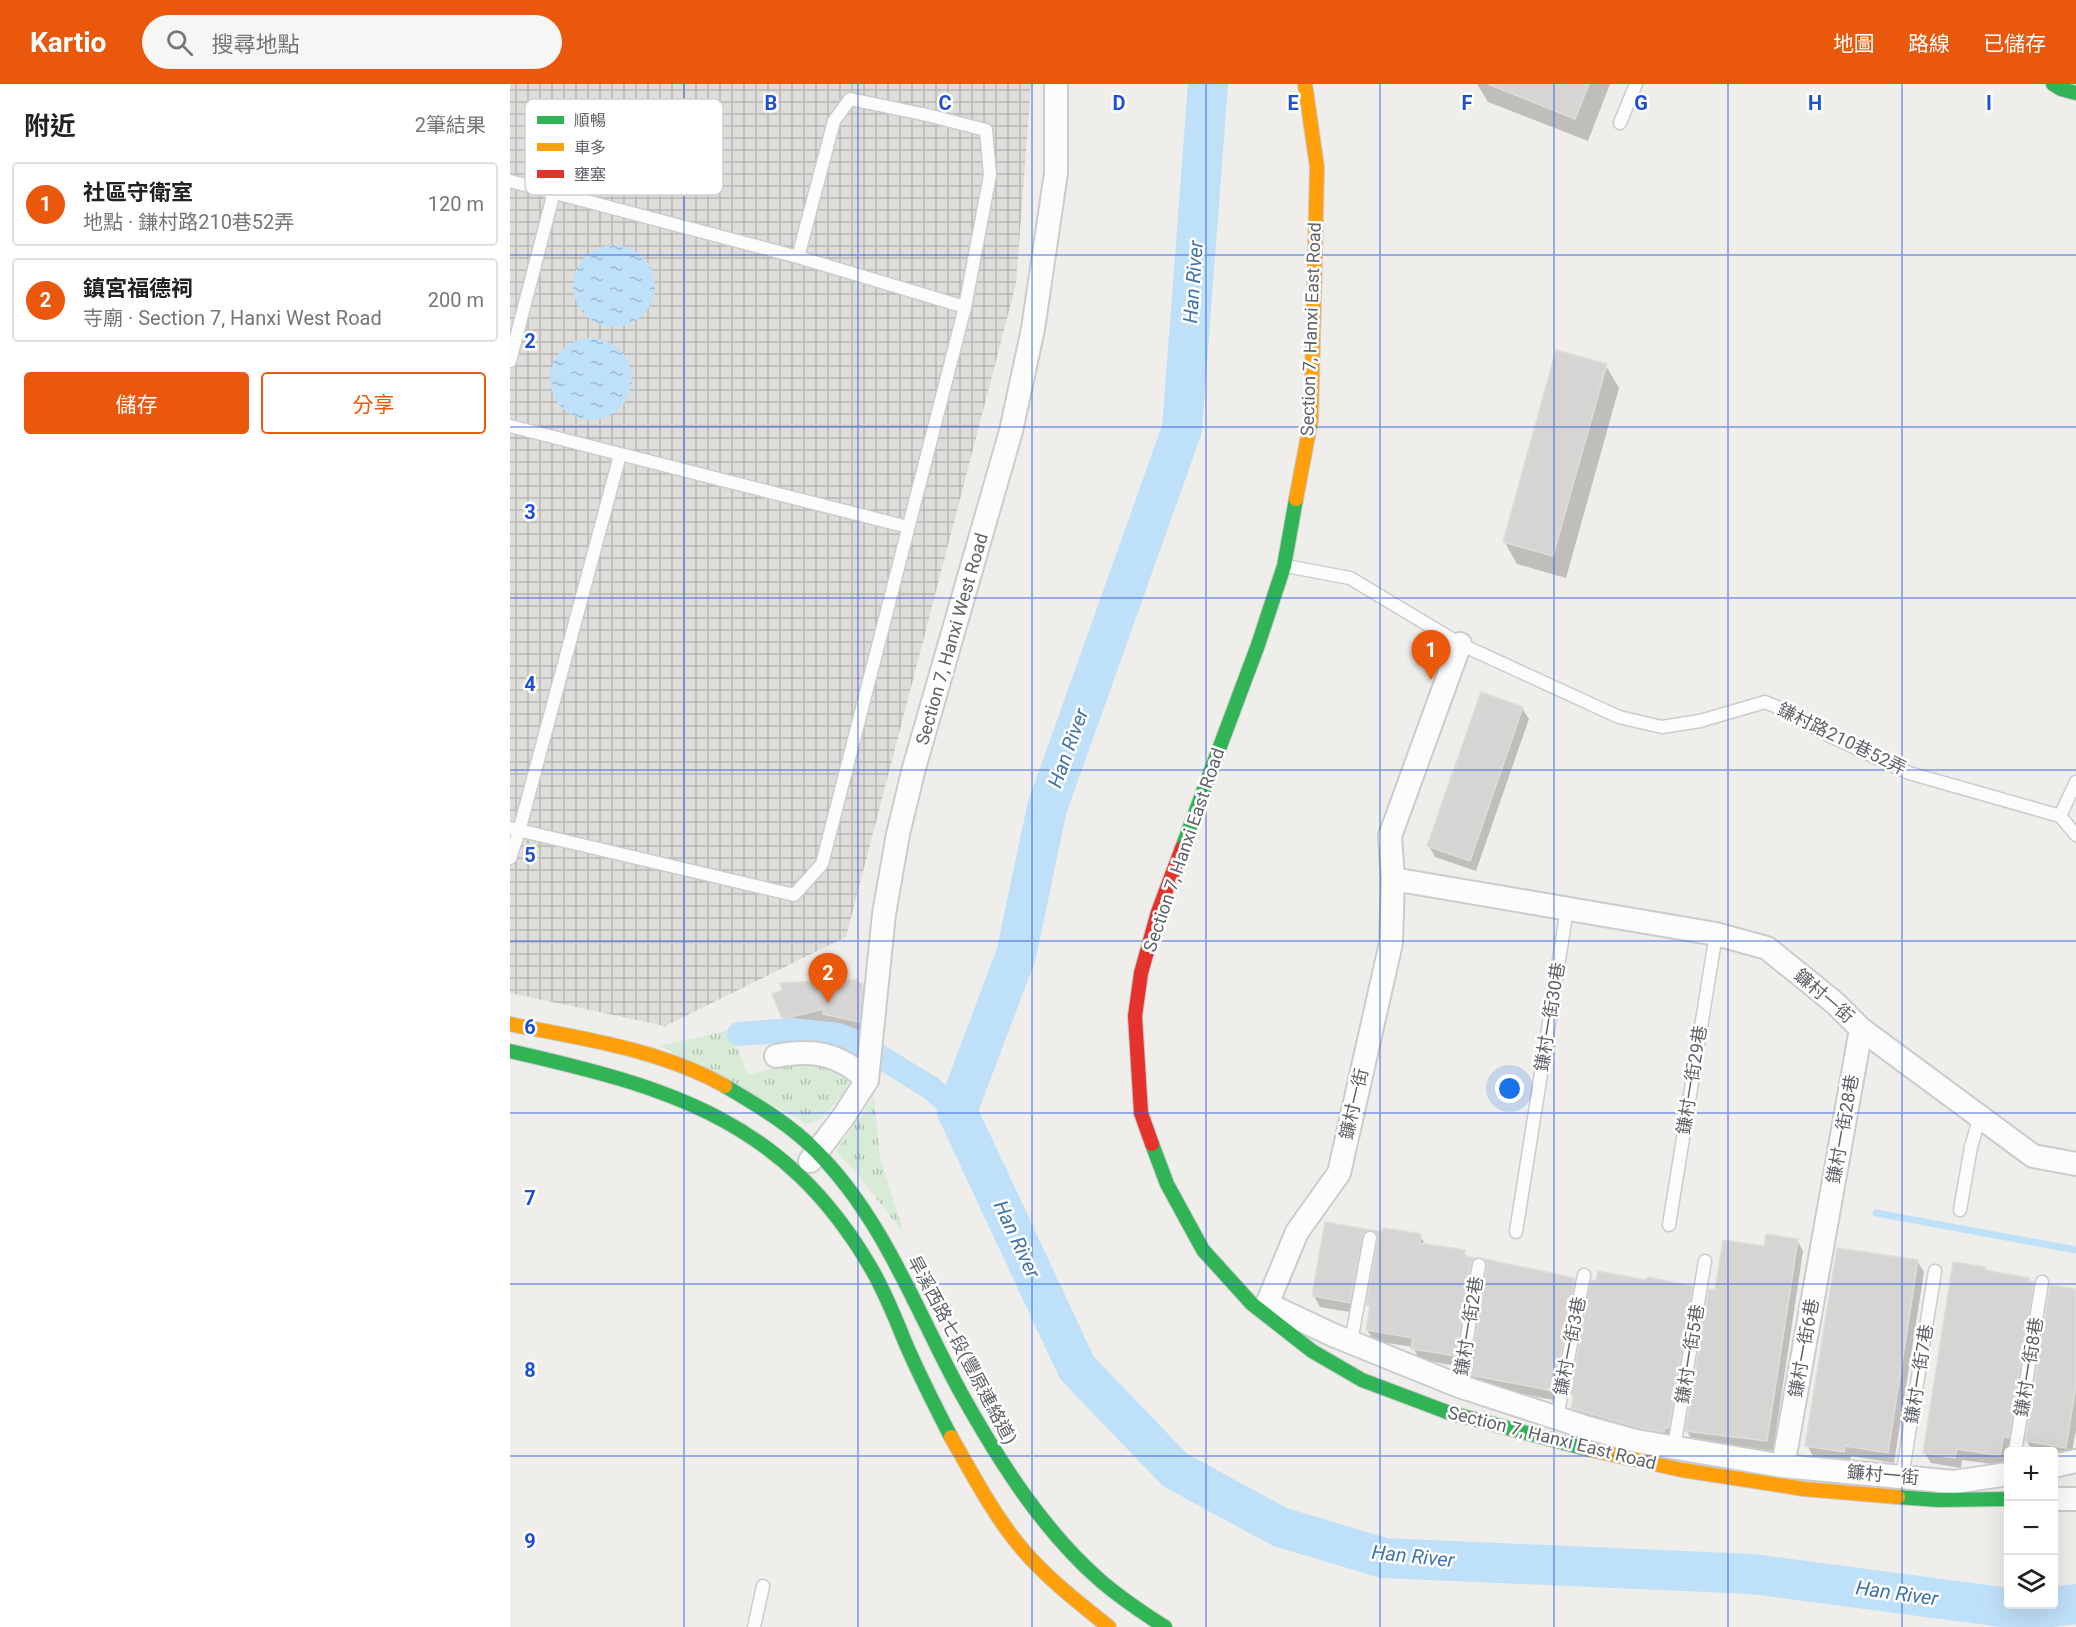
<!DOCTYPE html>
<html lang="zh-TW">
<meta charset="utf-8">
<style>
body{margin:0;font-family:Roboto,"Noto Sans TC",sans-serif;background:#f6f6f6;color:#222}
.controls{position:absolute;right:18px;bottom:18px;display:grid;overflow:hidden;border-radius:6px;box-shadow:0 6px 24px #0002}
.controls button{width:54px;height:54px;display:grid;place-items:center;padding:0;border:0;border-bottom:2px solid #e0e0e0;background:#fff;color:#222;font:30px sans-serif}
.you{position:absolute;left:1000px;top:1005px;width:21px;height:21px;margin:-15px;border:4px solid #fff;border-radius:50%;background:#1a73e8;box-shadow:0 0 0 9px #1a73e833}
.badge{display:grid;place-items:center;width:39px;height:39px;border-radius:50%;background:#ea580c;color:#fff;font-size:20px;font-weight:700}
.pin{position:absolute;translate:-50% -50px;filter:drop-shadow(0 2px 3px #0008)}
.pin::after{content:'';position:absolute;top:32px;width:21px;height:18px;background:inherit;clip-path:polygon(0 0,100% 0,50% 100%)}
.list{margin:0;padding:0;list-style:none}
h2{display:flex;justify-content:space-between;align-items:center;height:78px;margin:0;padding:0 24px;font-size:26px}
h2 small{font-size:20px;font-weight:400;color:#767676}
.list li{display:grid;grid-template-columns:39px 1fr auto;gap:18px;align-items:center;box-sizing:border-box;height:84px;margin:0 12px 12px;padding:0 12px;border:2px solid #e0e0e0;border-radius:6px}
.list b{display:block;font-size:22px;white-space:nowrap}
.list p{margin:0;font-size:20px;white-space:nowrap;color:#767676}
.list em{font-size:20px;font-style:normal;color:#767676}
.actions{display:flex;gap:12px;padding:18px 24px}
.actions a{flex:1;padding:14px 0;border:2px solid #ea580c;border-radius:6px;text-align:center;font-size:21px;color:#ea580c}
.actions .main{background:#ea580c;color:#fff}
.icon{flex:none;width:33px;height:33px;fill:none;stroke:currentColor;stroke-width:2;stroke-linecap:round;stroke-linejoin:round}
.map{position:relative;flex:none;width:1566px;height:1543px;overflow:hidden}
header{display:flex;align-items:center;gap:36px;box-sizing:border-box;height:84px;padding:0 30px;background:#ea580c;color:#fff}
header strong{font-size:28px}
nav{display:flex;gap:33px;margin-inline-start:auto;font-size:21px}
.search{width:420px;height:54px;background:#f6f6f6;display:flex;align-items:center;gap:15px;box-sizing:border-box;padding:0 21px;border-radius:33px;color:#767676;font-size:22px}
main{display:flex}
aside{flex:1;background:#fff}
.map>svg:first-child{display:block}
.industrial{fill:url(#industrial-grid)}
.grass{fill:url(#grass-tufts)}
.water{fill:url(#water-ripples)}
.shadow{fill:#0003}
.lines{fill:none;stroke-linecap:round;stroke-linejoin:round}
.stream{stroke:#bfe0f9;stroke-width:7}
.canal{stroke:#bfe0f9;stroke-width:24}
.river{stroke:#bfe0f9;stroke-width:40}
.building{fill:#d6d5d3;stroke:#deddd9;stroke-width:1.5}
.lane-casing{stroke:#cbcccc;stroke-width:15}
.street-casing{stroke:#cbcccc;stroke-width:26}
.fast-casing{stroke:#cacacb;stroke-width:16}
.slow-casing{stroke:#cacacb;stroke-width:16}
.jam-casing{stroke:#cacacb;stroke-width:16}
.lane{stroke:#fdfcfc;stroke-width:12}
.street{stroke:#fdfcfc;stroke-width:22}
.fast{stroke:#30b455;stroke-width:14}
.slow{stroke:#ff9f0a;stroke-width:14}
.jam{stroke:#e5322d;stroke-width:14}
.grid{fill:none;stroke:#1d4ed8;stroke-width:1.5;stroke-opacity:0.55}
.labels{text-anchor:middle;stroke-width:5;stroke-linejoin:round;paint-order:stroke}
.street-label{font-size:18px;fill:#5f6368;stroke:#fff}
.water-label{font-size:20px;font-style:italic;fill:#4174aa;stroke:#fff}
.key{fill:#fff;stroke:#cfd0d2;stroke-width:1.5}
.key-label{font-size:16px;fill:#5f6368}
.grid-label{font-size:20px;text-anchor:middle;font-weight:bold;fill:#1d4ed8;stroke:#fff;stroke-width:5;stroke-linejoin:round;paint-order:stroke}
</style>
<header>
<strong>Kartio</strong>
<div class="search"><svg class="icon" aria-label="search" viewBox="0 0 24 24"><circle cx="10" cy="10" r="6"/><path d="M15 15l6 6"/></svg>搜尋地點</div>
<nav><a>地圖</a><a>路線</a><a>已儲存</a></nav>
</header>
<main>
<aside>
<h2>附近<small>2筆結果</small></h2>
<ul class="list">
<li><span class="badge">1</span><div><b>社區守衛室</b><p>地點 · 鎌村路210巷52弄</p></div><em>120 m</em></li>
<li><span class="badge">2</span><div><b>鎮宮福德祠</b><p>寺廟 · Section 7, Hanxi West Road</p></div><em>200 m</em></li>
</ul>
<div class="actions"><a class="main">儲存</a><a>分享</a></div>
</aside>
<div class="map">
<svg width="1566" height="1543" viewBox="0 0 1566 1543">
<defs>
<pattern id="industrial-grid" width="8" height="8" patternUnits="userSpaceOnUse" patternTransform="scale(1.5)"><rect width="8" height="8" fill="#dfddda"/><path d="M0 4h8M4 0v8" fill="none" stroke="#b8b7b5"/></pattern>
<pattern id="grass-tufts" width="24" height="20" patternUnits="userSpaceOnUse" patternTransform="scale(1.5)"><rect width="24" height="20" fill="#d8ebd6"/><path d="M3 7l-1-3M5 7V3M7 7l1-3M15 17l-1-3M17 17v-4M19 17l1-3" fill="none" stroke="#b2c2b1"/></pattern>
<pattern id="water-ripples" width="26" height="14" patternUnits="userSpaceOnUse" patternTransform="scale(1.5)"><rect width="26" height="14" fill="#bfe0f9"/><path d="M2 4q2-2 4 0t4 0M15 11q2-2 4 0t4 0" fill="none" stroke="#9eb9cd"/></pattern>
</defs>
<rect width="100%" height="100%" fill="#efeeea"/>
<path class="industrial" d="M 0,0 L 521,0 L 506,200 L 336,853 L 155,942 L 0,909 Z"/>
<g class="grass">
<path d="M 220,946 L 238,991 L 292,977 L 324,986 L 341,996 L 333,1010 L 311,1035 L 298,1040 L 150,962 Z"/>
<path d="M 364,1013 L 370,1074 L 394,1150 L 345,1087 L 326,1067 Z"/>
</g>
<g class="water">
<circle cx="104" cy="202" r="41"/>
<circle cx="81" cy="295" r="41"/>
</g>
<g class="shadow">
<path d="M 967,0 L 1100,0 L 1078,57 L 978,18 Z"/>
<path d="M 1096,282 L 1109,304 L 1056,494 L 1007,480 L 994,457 Z"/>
<path d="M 1012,624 L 1019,635 L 966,787 L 925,773 L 919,762 Z"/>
<path d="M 330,893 L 333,899 L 352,900 L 362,917 L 358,954 L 324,946 L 321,942 L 283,951 L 273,934 L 308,898 Z"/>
<path d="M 816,1140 L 860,1147 L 865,1157 L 846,1229 L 810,1223 L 804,1212 Z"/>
<path d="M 865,1148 L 910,1152 L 916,1161 L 954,1168 L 958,1174 L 964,1175 L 971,1186 L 951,1283 L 909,1275 L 903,1263 L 864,1257 L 857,1246 L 860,1226 L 858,1221 L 870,1156 Z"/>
<path d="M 1287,1156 L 1293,1167 L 1263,1367 L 1183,1358 L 1177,1347 L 1206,1207 L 1256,1164 Z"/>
<path d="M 1407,1177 L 1414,1188 L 1384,1379 L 1341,1372 L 1340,1378 L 1303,1372 L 1297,1361 Z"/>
<path d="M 1476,1188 L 1519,1195 L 1529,1211 L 1504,1365 L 1499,1364 L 1496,1382 L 1452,1376 L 1451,1384 L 1421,1379 L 1414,1368 Z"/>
<path d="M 1064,1195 L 1070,1206 L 1049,1317 L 967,1302 L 961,1291 Z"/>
<path d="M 1182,1203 L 1188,1214 L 1164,1355 L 1069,1335 L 1063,1324 L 1065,1316 L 1061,1310 Z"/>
<path d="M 1566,1206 L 1566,1346 L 1561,1374 L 1544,1371 L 1544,1368 L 1523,1368 L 1517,1357 Z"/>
</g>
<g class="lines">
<path class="stream" d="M 1366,1129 L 1566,1166"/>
<path class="canal" d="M 229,950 L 282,946 L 328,951 L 346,958 L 421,1004 L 447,1027"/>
<path class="river" d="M 698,0 L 672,345 L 537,724 L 506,871 L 447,1027 L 567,1284 L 665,1386 L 770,1443 L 874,1474 L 1242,1490 L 1515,1526 L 1566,1520"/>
</g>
<g class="building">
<path d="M 978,0 L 1079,0 L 1065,35 Z"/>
<path d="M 1046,266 L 1097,280 L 1043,472 L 993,458 Z"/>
<path d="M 971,608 L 1013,623 L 960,777 L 917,762 Z"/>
<path d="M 331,891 L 332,897 L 348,895 L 349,899 L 353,899 L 349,938 L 313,930 L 314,925 L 272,935 L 262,910 L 272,906 L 270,899 L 308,897 Z"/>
<path d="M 815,1138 L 861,1146 L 854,1148 L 852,1153 L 840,1219 L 802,1212 Z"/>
<path d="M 873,1144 L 911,1150 L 910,1159 L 955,1166 L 954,1172 L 965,1174 L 961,1180 L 946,1272 L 901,1265 L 903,1254 L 856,1246 L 860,1222 L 856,1221 L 868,1155 L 867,1151 L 862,1146 L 872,1148 Z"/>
<path d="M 1256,1150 L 1288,1155 L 1257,1357 L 1175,1347 L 1199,1205 L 1205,1206 L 1213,1156 L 1254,1162 Z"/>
<path d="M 1327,1164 L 1408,1176 L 1378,1369 L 1335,1362 L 1334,1368 L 1295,1362 Z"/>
<path d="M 975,1175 L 1065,1194 L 1044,1307 L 959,1291 L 977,1182 Z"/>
<path d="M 1443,1178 L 1475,1183 L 1475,1186 L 1520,1194 L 1519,1198 L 1524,1198 L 1499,1354 L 1493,1353 L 1490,1372 L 1447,1365 L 1445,1374 L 1413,1369 Z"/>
<path d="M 1088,1187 L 1136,1196 L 1137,1193 L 1183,1202 L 1159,1344 L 1155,1344 L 1154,1348 L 1129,1344 L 1061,1324 L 1064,1311 L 1060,1310 L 1081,1196 L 1086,1197 Z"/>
<path d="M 1540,1201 L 1566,1205 L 1566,1300 L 1556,1364 L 1515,1357 Z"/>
</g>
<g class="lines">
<g class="lane-casing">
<g id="lane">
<path d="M 1110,39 L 1126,0"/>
<path d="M 0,97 L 288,173 L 455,223"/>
<path d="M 0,277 L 44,108"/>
<path d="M 0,342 L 398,443"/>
<path d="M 776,482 L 840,494 L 950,560 L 1109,633 L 1152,643 L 1190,637 L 1255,618 L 1277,627 L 1316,650 L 1399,689 L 1550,732"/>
<path d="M 1550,732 L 1566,698"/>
<path d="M 1550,732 L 1566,751"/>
<path d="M 0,744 L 284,811 L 312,780 L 455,223 L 480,91 L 476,46 L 417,31 L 340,15 L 324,37 L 288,173"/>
<path d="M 0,774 L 9,747 L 110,371"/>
<path d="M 1450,1126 L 1461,1063 L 1470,1032"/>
<path d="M 1159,1141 L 1206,850"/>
<path d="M 1006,1148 L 1057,825"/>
<path d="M 841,1258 L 860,1154"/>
<path d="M 949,1302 L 969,1181"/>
<path d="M 1047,1333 L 1074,1191"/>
<path d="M 1164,1363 L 1195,1177"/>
<path d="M 1505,1368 L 1532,1198"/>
<path d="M 1392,1393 L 1425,1187"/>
<path d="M 244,1543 L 253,1502"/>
</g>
</g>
<g class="street-casing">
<g id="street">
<path d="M 950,560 L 880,752 L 883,795 L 881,859 L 829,1089 L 787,1148 L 757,1220 L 823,1251 L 949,1302 L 1075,1343 L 1126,1357 L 1273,1382 L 1444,1398 L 1498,1390"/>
<path d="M 883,795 L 1206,850 L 1257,864 L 1325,919 L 1351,945 L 1523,1072 L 1566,1080"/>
<path d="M 266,972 C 303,965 329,969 357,996"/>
<path d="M 300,1077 L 334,1032 L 357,996 L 374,830 L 388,750 L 404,684 L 501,347 L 523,245 L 546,89 L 546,0"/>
<path d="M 1273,1382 L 1351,945"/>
<path d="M 1544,1382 L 1566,1377"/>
<path d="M 1544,1415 L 1566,1415"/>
</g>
</g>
<g class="fast-casing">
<g id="fast">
<path d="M 1543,0 L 1551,5 L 1566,9"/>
<path d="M 672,764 L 748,561 L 774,482 L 786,415"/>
<path d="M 0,967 C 158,1003 274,1035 361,1184 C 375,1208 385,1233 395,1258 C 409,1291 425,1322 441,1353"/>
<path d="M 215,1002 C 247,1021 281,1041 307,1068 C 375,1137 406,1227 451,1309 C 489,1377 533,1447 592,1498 C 612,1515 633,1529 655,1543"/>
<path d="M 642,1060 L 657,1100 L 693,1166 L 742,1220 L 802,1267 L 852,1296 L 937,1328 L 1077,1365"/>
<path d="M 1388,1413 L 1428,1416 L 1498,1415"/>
</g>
</g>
<g class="slow-casing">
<g id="slow">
<path d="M 786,415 L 801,336 L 807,83 L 795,0"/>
<path d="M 0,940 C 72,955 150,965 215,1002"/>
<path d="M 441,1353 C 463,1391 484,1432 513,1466 C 538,1495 569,1519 599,1543"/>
<path d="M 1077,1365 L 1172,1386 L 1294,1405 L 1388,1413"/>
</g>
</g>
<g class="jam-casing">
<path id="jam" d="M 642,1060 L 631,1029 L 625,932 L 631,889 L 648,828 L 672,764"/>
</g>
<use href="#lane" class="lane"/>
<use href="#street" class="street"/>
<use href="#fast" class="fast"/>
<use href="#slow" class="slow"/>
<use href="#jam" class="jam"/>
</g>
<path class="grid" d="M 174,0 L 174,1543M 348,0 L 348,1543M 522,0 L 522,1543M 696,0 L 696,1543M 870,0 L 870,1543M 1044,0 L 1044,1543M 1218,0 L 1218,1543M 1392,0 L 1392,1543M 0,171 L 1566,171M 0,343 L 1566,343M 0,514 L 1566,514M 0,686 L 1566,686M 0,857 L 1566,857M 0,1029 L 1566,1029M 0,1200 L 1566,1200M 0,1372 L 1498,1372M 1544,1372 L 1566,1372"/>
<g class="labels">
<g class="street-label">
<text transform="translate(801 245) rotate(-88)" y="6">Section 7, Hanxi East Road</text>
<text transform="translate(442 555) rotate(-74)" y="6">Section 7, Hanxi West Road</text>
<text transform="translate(1332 655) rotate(26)" y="6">鎌村路210巷52弄</text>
<text transform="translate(674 766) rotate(-71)" y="6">Section 7, Hanxi East Road</text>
<text transform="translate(1314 912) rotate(41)" y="6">鐮村一街</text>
<text transform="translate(1040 933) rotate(-81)" y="6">鎌村一街30巷</text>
<text transform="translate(1182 996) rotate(-81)" y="6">鎌村一街29巷</text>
<text transform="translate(844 1020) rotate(-77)" y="6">鐮村一街</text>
<text transform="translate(1333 1045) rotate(-80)" y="6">鎌村一街28巷</text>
<text transform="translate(959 1242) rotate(-81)" y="6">鎌村一街2巷</text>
<text transform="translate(1060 1262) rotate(-79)" y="6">鎌村一街3巷</text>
<text transform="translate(1294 1264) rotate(-80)" y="6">鎌村一街6巷</text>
<text transform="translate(452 1266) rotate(62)" y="6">旱溪西路七段(豐原連絡道)</text>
<text transform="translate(1180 1270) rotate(-81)" y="6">鎌村一街5巷</text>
<text transform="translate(1519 1283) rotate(-81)" y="6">鎌村一街8巷</text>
<text transform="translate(1409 1290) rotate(-81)" y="6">鎌村一街7巷</text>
<text transform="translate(1042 1354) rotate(14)" y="6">Section 7, Hanxi East Road</text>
<text transform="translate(1373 1391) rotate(5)" y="6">鐮村一街</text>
</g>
<g class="water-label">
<text transform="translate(683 198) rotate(-86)" y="7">Han River</text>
<text transform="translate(558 664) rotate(-70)" y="7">Han River</text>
<text transform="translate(507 1155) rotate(65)" y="7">Han River</text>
<text transform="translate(903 1472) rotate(6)" y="7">Han River</text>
<text transform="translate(1387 1509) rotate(8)" y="7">Han River</text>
</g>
</g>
<rect x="15" y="15" width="198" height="96" rx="9" class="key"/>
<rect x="27" y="32" width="27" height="8" fill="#30b455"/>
<rect x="27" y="59" width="27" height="8" fill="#ff9f0a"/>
<rect x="27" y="86" width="27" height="8" fill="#e5322d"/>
<g class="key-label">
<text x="64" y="42">順暢</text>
<text x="64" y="69">車多</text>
<text x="64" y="96">壅塞</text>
</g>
<g class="grid-label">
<text x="261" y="26">B</text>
<text x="435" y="26">C</text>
<text x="609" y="26">D</text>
<text x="783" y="26">E</text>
<text x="957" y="26">F</text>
<text x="1131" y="26">G</text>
<text x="1305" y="26">H</text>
<text x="1479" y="26">I</text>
<text x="20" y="264">2</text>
<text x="20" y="435">3</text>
<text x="20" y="607">4</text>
<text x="20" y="778">5</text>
<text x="20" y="950">6</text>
<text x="20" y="1121">7</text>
<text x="20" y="1293">8</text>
<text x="20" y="1464">9</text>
</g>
</svg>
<div class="controls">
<button>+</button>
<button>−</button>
<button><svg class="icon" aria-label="layers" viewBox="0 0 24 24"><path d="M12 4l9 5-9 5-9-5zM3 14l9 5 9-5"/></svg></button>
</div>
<div class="you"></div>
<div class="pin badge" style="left:921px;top:596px">1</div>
<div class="pin badge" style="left:318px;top:919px">2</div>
</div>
</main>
